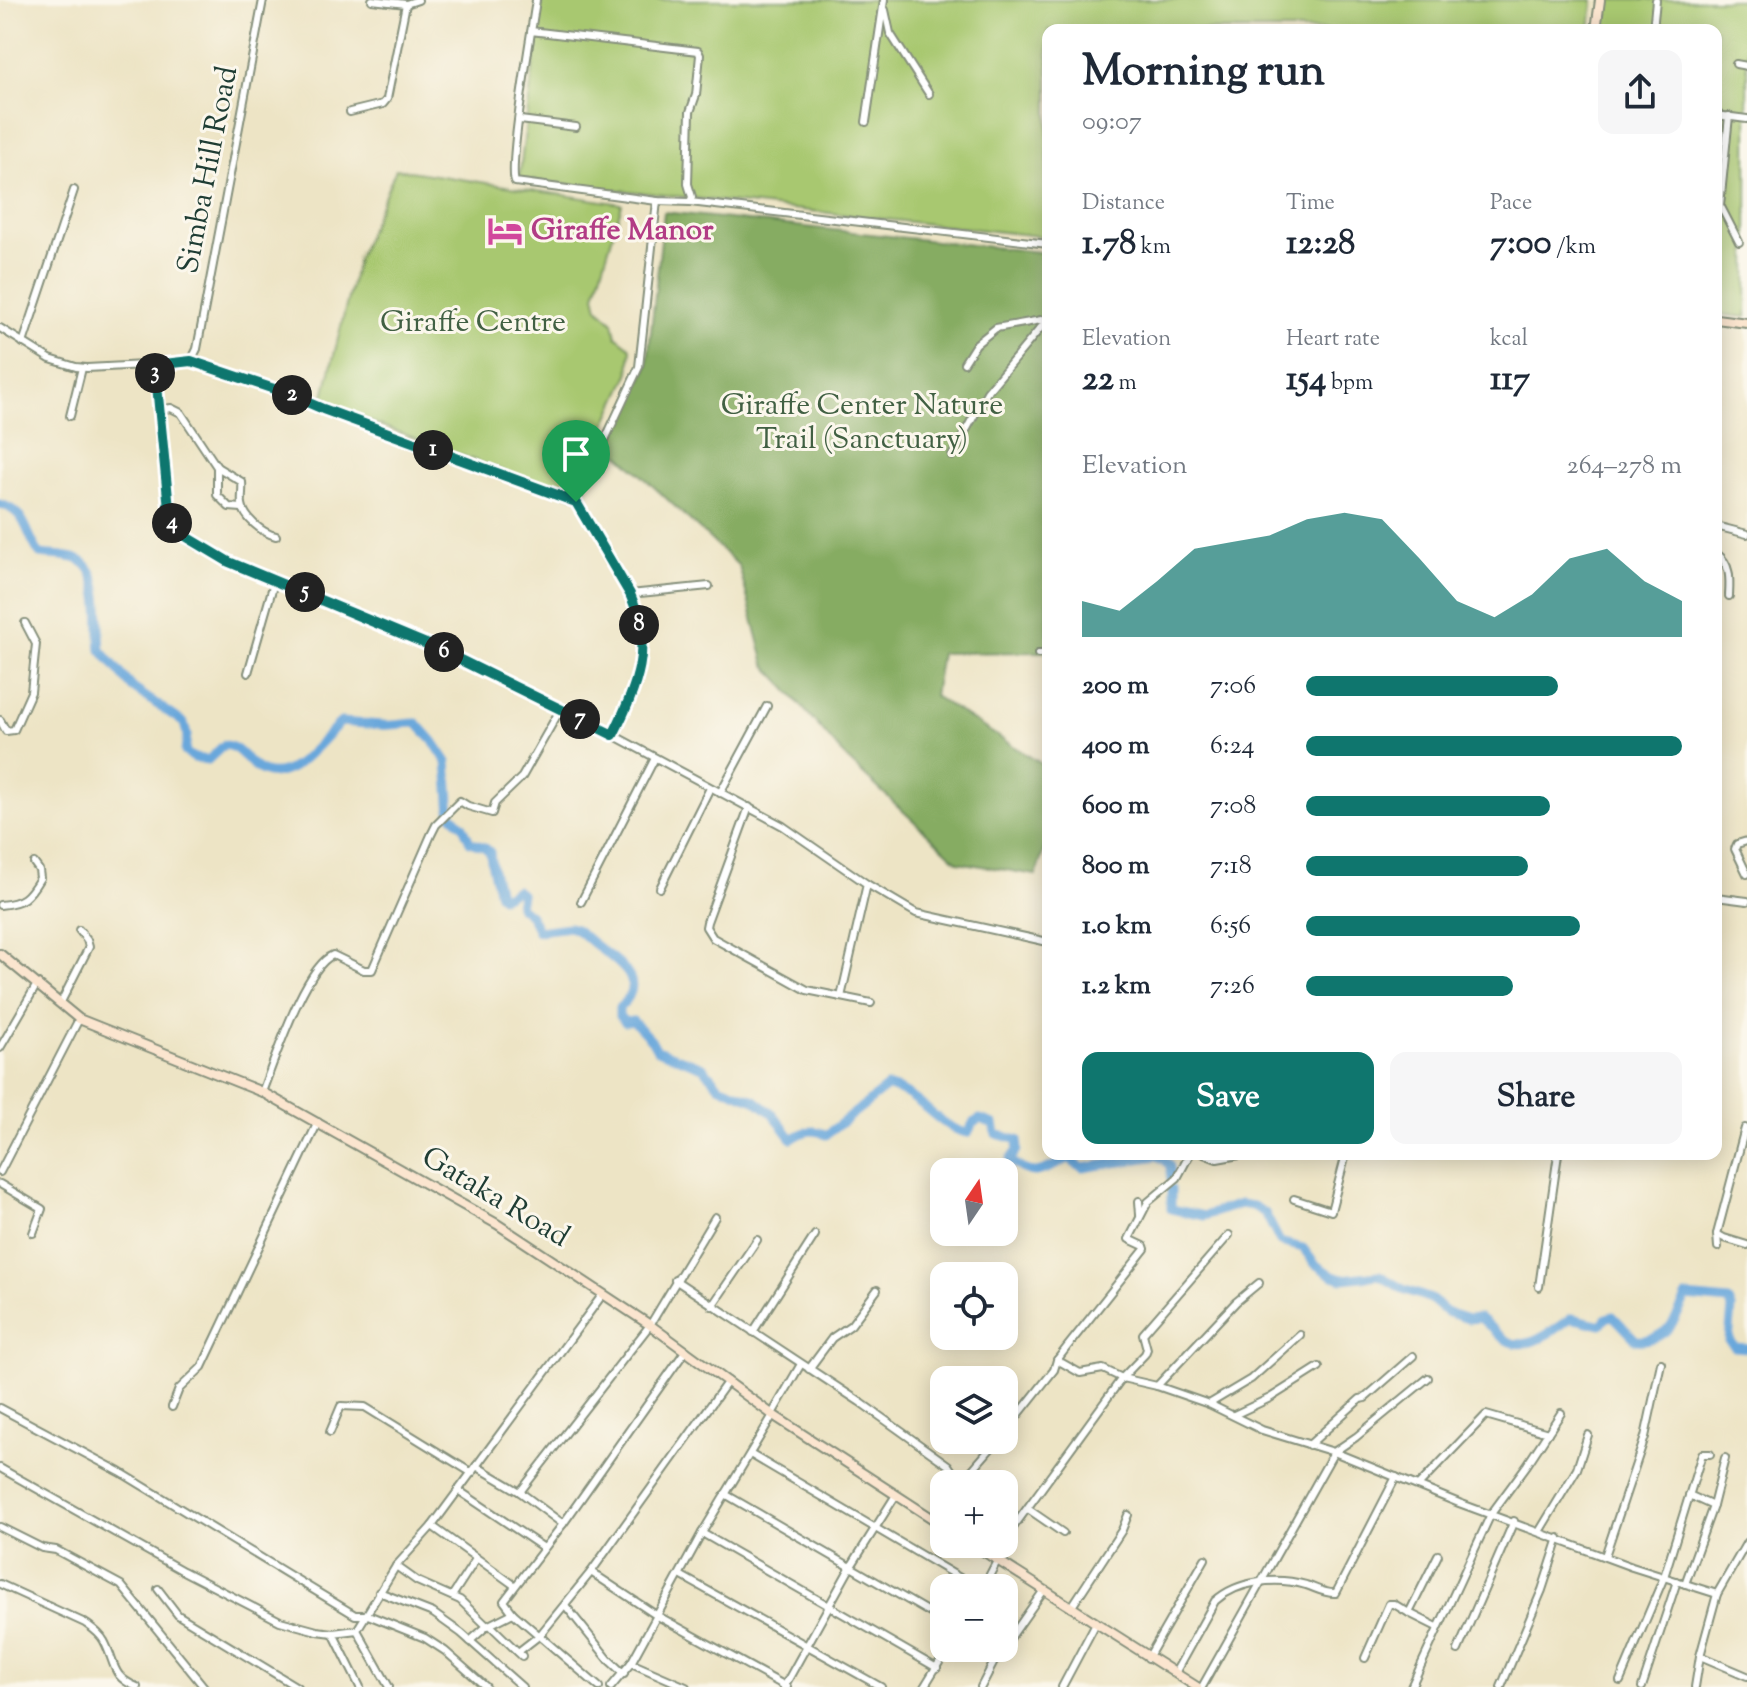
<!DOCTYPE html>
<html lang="en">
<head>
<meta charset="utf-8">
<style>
	:root { --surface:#fff; --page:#f6f6f7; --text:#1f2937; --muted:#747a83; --accent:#0f766e }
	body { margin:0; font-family:"Sorts Mill Goudy",serif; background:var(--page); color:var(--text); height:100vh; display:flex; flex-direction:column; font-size:30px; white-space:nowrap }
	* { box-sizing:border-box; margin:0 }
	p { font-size:26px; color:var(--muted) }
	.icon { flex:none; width:44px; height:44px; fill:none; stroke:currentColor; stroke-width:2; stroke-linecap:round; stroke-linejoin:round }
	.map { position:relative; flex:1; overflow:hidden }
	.details { position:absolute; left:1042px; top:24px; width:680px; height:1136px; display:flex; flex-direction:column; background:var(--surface); border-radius:16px; box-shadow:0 4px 20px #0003 }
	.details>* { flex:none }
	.needle { width:52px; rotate:13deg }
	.controls { position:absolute; left:930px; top:1158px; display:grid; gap:16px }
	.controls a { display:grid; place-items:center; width:88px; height:88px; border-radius:16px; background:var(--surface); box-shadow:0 4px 20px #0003; font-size:40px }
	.pin { position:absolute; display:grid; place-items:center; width:68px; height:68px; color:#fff; margin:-82px -34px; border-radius:50% 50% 50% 0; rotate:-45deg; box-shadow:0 0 8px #0007 }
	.pin .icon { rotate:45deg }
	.km { position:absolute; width:40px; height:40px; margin:-20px; border-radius:50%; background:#222; color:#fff; font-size:22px; line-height:40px; text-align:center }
	.round { display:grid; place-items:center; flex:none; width:84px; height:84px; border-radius:16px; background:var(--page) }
	.head { display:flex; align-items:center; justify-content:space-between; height:136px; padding:0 40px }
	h1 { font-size:44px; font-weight:800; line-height:60px }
	.stats { display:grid; grid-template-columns:repeat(3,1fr); gap:12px; height:136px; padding:8px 40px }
	.stats div { display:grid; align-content:center }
	.stats b { font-size:34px; font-weight:800 }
	.stats small { font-size:22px; font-weight:400 }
	.stats p { font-size:22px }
	.chart { height:224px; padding:16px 40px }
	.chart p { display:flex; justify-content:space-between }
	.chart svg { width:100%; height:144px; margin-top:8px; fill:var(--accent); opacity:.7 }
	.cta { display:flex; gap:16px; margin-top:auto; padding:16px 40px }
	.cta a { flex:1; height:92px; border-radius:16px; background:var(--accent); color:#fff; font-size:32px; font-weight:800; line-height:92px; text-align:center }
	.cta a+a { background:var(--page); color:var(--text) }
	ul { padding:0 40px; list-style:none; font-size:26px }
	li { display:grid; grid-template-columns:128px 96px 1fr; align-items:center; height:60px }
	li i { height:20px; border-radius:10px; background:var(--accent) }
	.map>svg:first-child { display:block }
	.green { fill:#a8c870; stroke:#648252; stroke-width:2 }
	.forest { fill:#86ac62; stroke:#52744b; stroke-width:2 }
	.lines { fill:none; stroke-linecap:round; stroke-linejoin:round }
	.river { stroke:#69a7db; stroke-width:9 }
	.street-casing { stroke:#86907c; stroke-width:10 }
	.secondary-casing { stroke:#86907c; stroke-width:12 }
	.street { stroke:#fff; stroke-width:6 }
	.secondary { stroke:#fbe5cf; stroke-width:8 }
	.route-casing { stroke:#fff; stroke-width:16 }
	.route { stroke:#0f766e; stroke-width:10 }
	.labels { text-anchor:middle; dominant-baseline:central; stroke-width:6; stroke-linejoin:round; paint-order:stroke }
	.street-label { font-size:30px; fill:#1f3d34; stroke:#fbf7ec }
	.hotel-label { font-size:30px; font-weight:bold; fill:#b23c85; stroke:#fbf7ec; text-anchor:start }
	.park-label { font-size:30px; fill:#416043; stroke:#fbf7ec }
</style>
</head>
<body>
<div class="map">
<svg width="1747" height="1687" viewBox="0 0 1747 1687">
	<rect width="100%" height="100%" fill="#fbf7ec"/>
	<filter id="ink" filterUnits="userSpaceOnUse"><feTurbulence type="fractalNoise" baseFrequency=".0125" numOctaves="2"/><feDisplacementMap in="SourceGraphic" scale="16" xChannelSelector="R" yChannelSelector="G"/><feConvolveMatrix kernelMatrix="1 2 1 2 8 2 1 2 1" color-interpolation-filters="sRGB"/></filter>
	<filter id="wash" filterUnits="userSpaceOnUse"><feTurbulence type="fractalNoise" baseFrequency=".006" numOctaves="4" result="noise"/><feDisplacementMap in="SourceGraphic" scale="32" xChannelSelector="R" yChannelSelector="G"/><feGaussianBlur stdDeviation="1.8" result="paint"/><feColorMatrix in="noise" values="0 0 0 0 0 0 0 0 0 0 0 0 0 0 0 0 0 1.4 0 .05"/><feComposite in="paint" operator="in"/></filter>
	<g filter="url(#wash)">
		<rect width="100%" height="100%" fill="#ede4c5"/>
		<!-- green -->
		<g class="green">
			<polygon points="542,0 1593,0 1590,30 1048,30 1048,237 519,179"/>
			<polygon points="1605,0 1747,0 1747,317 1716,314 1716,30 1602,30"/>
			<polygon points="396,169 622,204 595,295 598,308 613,322 616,336 631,348 629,374 572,496 322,404 358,257"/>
		</g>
		<!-- forest -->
		<polygon class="forest" points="664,212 1048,253 1048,652 941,653 934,696 1048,768 1048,836 1036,875 958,862 847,759 765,664 739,566 610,446 647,368"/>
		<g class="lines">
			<!-- river -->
			<g class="river">
				<path d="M0,504C28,512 25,534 40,554C52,556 68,555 79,560C105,571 98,628 101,650L133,688L184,723L187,735L185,752L194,758L208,760L224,745C238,746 243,757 254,766C288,793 320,739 341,722C355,723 367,724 382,725C393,726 405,723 417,723L433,741L447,762L451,814L463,826L470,842L484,847L490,852C491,868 496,880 499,894L502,897L516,890L521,894L519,906L530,915L538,931L569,927L575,929C583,934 588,940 595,945C616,962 651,980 619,1008V1016L625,1022L633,1021L652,1041L657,1050L703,1067L719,1086L755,1100L773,1114L792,1139C804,1131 813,1128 826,1135L887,1087C919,1091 936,1128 968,1133L973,1123L980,1119L994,1124L996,1134L1018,1140L1017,1150L1010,1160C1036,1184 1049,1166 1075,1156L1074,1163L1083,1168L1157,1156C1170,1162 1171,1165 1171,1179"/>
				<path d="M1171,1189V1209L1204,1216L1240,1204L1253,1206L1265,1213L1280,1242L1303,1248L1315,1264L1333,1276L1342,1279L1379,1275L1403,1289L1431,1299L1446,1312L1468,1319L1480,1318C1489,1325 1496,1334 1506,1340C1528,1353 1553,1330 1571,1318L1601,1325L1606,1318L1613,1316L1636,1340C1666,1342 1675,1322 1686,1297L1729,1301L1732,1308L1729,1341L1735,1347L1747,1348"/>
			</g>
		</g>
	</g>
	<g filter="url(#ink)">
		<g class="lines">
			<!-- street casing -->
			<g class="street-casing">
				<g id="street">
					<polyline points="372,0 406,4 418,0"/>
					<polyline points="885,10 890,33 929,94"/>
					<polyline points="1653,30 1656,0"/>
					<path d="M531,31L698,51L700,55L696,95L690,112L688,184L692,197L690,202L657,201L515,182C508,164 532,29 536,0"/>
					<polyline points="1736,64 1747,66"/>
					<polyline points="350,112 383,104 387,99 406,4"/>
					<polyline points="1716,115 1747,119"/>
					<polyline points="1729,116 1720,205 1739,242"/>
					<polyline points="520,120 576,127"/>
					<polyline points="866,122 884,0"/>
					<polyline points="690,202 1048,244"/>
					<polyline points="0,328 50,359 76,367 87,368 183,363 191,361 197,349 263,0"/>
					<polyline points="23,343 74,190"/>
					<polyline points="191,361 286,393 323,409 576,502"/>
					<polyline points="964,363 976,344 996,328 1047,319"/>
					<polyline points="155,365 172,524 177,531 190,541 229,562 436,648 613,735 783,826 867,884 916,913 1048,942"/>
					<path d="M159,410L171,408L181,413L217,467L242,482C243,490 241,497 242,504C244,518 262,533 276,536"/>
					<polyline points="70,416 82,368"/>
					<polyline points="952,456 987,392 1048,319"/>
					<polyline points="217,467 217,495 229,507 242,508"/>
					<polyline points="576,502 639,367 657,201"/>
					<path d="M576,502L630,594C654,647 637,687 613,735"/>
					<polyline points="1716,526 1747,534"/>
					<path d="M1716,553C1731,564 1730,579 1729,596"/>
					<polyline points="630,594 709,586"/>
					<polyline points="1038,654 1048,654"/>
					<polyline points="248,673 275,579"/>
					<polyline points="0,720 6,731 14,730 31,692 36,644 25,623"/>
					<polyline points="720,793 767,706"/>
					<polyline points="749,807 707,922 706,927 713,938 807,990 871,1003"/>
					<polyline points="1747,841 1737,844 1735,849 1747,874"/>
					<polyline points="660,888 710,788"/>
					<polyline points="1716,897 1747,901"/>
					<polyline points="581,902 655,758"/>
					<path d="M0,905C23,903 28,898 40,878L39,870L34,863"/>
					<polyline points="841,997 867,884"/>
					<polyline points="60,1004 89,947 87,940 79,930"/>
					<polyline points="0,1048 36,986"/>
					<path d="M262,1092C274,1062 305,966 333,955L364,970H372L431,835L436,825L460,801L468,806L492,813L495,803L522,777L560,710"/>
					<polyline points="1204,1154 1217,1159 1245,1154"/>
					<polyline points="0,1172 79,1019"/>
					<polyline points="0,1184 42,1209 33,1233"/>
					<polyline points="1294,1199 1331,1211 1346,1154"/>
					<polyline points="1139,1201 1140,1215"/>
					<polyline points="1717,1234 1724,1238 1747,1245"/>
					<polyline points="1718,1247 1717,1234 1745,1128"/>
					<polyline points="675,1280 860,1402 948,1465 960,1483"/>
					<polyline points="1539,1287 1558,1154"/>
					<polyline points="712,1306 757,1240"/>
					<polyline points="753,1332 815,1235"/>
					<polyline points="1057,1360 1080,1373 1103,1369 1122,1378 1157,1386 1209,1404 1262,1430 1334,1452 1459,1503 1632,1567 1717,1594"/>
					<polyline points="809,1369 832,1338 851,1325 877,1290"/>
					<polyline points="1157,1386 1236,1302 1259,1283"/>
					<polyline points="1209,1404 1251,1379 1300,1335"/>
					<polyline points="172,1407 179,1389 202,1367 318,1122"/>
					<polyline points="0,1408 120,1472 355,1615 368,1615 425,1638 445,1651 486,1687"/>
					<polyline points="772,1414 801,1364"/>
					<polyline points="1234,1415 1270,1398 1319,1367"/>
					<polyline points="330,1432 341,1406 365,1407 472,1473"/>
					<polyline points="1004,1433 1054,1370 1057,1360 1067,1347 1145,1249 1144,1246 1129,1239 1148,1202 1177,1178 1190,1154"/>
					<polyline points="1309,1445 1360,1399 1365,1398 1413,1356"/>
					<polyline points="750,1454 977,1588"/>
					<polyline points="476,1466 520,1492 563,1524"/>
					<polyline points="0,1468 183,1571 280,1621 317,1631 333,1633 357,1630 396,1566 432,1526 603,1294"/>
					<polyline points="960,1484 998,1440"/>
					<polyline points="1418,1486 1486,1415 1548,1433"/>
					<polyline points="458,1490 544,1548"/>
					<polyline points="520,1492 650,1325 715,1217"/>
					<polyline points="725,1494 944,1621"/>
					<polyline points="1689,1495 1713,1506"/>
					<polyline points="1028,1509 1063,1533"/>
					<polyline points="934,1519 944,1505"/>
					<polyline points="432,1526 514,1585"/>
					<polyline points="0,1527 42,1548 56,1550 121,1585 204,1687"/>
					<polyline points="1539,1532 1577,1469 1588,1435"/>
					<polyline points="702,1533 937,1668"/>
					<polyline points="1004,1540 1122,1378 1145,1354 1147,1349 1143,1334 1229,1235"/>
					<polyline points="1605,1556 1645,1437 1661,1363"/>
					<polyline points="991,1557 1001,1544"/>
					<polyline points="396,1566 417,1581 460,1600 487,1626"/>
					<polyline points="591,1572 656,1615 787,1687"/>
					<polyline points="680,1575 881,1687"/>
					<path d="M0,1584L85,1623C92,1628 100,1633 104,1641C116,1663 110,1676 137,1687"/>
					<polyline points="1685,1584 1713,1506 1725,1458"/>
					<polyline points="983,1588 997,1561"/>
					<polyline points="158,1589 178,1615 297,1687"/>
					<polyline points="379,1592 433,1613 461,1633 522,1687"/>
					<polyline points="452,1596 476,1559"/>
					<polyline points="565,1605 609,1660 624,1674"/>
					<polyline points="1071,1608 1122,1530 1128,1515"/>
					<polyline points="490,1625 522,1656"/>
					<polyline points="1437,1627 1409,1613 1438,1555"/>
					<polyline points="357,1630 389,1687"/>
					<polyline points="333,1633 360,1687"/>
					<polyline points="470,1641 487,1626 513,1613"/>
					<polyline points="1458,1650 1514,1521"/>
					<polyline points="518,1652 540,1635 591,1572 728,1381"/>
					<polyline points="1700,1656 1747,1676"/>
					<polyline points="1148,1658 1205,1559"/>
					<polyline points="1365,1658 1389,1604 1394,1604 1409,1613"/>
					<polyline points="631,1663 686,1687"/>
					<path d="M1175,1673L1215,1601C1238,1580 1277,1577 1306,1585C1316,1588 1325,1594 1336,1593L1396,1477"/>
					<polyline points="1620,1681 1664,1577 1702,1454 1710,1454"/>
					<polyline points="599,1687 513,1613 504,1601 563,1524 686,1350"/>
					<polyline points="611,1687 631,1663 702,1533 773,1415"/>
					<polyline points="784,1687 850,1568 896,1495"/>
					<polyline points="924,1687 948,1648"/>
					<polyline points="981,1687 995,1660 1044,1590"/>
					<polyline points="1062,1687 1096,1623"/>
					<polyline points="1202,1687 1334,1452 1356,1437 1428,1378"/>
					<polyline points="1411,1687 1491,1514 1527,1465 1561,1413"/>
					<polyline points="1501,1687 1542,1590 1559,1538"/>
					<polyline points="1642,1687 1677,1581"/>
					<polyline points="1695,1687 1700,1656 1717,1594 1747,1542"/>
				</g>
			</g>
			<!-- secondary casing -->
			<g class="secondary-casing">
				<g id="secondary">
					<polyline points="1596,30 1600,0"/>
					<polyline points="1716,319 1747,323"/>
					<polyline points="0,954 79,1019 262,1092 497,1224 650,1325 773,1415 944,1526"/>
					<polyline points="972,1544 1197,1687"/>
				</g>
			</g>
			<!-- street -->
			<use href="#street" class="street"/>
			<!-- secondary -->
			<use href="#secondary" class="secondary"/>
		</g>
	</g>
	<g class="lines" filter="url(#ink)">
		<!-- route casing -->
		<g class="route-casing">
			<path id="route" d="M191,361L286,393L323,409L576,502L630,594C654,646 637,687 613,735L436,648L229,562L177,531L169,508L155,365Z"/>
		</g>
		<!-- route -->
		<use href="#route" class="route"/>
	</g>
	<!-- icons -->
	<defs>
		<g id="hotel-bare" transform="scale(2.76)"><path d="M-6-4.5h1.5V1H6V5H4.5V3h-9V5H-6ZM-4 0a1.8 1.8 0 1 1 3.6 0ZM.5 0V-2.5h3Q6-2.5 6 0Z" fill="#d1479c" stroke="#fbf7ec" stroke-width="2.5" paint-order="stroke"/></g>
	</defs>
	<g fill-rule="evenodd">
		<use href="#hotel-bare" x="505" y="231"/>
	</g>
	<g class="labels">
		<!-- street labels -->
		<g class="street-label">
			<text transform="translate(209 170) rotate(-79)">Simba Hill Road</text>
			<text transform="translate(495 1198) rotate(31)">Gataka Road</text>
		</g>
		<!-- hotel labels -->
		<g class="hotel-label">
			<text x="531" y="231">Giraffe Manor</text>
		</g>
		<!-- park labels -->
		<g class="park-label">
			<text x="473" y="323">Giraffe Centre</text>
			<text x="862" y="406">Giraffe Center Nature<tspan x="862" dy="34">Trail (Sanctuary)</tspan></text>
		</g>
	</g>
</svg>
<div class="controls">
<a><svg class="needle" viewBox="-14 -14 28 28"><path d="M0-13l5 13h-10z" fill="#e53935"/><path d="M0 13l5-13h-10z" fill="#747a83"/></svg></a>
<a><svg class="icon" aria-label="locate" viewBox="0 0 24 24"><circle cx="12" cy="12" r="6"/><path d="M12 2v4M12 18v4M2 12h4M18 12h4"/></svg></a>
<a><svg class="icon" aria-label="layers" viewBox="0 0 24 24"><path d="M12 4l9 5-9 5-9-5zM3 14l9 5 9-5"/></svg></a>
<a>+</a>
<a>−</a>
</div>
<div class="pin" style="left:576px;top:502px;background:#1e9e55"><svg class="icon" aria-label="arrive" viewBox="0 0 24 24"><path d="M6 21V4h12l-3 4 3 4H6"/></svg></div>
<b class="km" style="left:433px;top:450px">1</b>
<b class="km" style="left:292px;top:395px">2</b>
<b class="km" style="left:155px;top:373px">3</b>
<b class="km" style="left:172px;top:523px">4</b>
<b class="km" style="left:305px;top:592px">5</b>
<b class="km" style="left:444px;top:652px">6</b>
<b class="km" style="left:580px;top:719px">7</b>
<b class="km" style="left:639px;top:625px">8</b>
<section class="details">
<div class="head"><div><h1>Morning run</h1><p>09:07</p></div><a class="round"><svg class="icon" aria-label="share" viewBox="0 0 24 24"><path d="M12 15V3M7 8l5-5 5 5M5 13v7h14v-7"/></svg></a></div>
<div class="stats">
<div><p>Distance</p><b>1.78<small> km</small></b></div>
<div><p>Time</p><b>12:28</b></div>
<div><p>Pace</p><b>7:00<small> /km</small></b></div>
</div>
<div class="stats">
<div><p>Elevation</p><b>22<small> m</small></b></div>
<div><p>Heart rate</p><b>154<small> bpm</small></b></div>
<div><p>kcal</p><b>117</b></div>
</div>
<div class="chart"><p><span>Elevation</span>264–278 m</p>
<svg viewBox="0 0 160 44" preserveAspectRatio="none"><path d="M0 44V33L10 36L20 27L30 17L40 15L50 13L60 8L70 6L80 8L90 20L100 33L110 38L120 31L130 20L140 17L150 27L160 33V44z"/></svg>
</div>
<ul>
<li><b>200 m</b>7:06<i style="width:67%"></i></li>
<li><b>400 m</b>6:24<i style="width:100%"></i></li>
<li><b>600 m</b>7:08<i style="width:65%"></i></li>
<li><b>800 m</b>7:18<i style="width:59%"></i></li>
<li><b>1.0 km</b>6:56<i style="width:73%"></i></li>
<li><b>1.2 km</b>7:26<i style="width:55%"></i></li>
</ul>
<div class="cta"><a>Save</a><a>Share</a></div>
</section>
</div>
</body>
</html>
